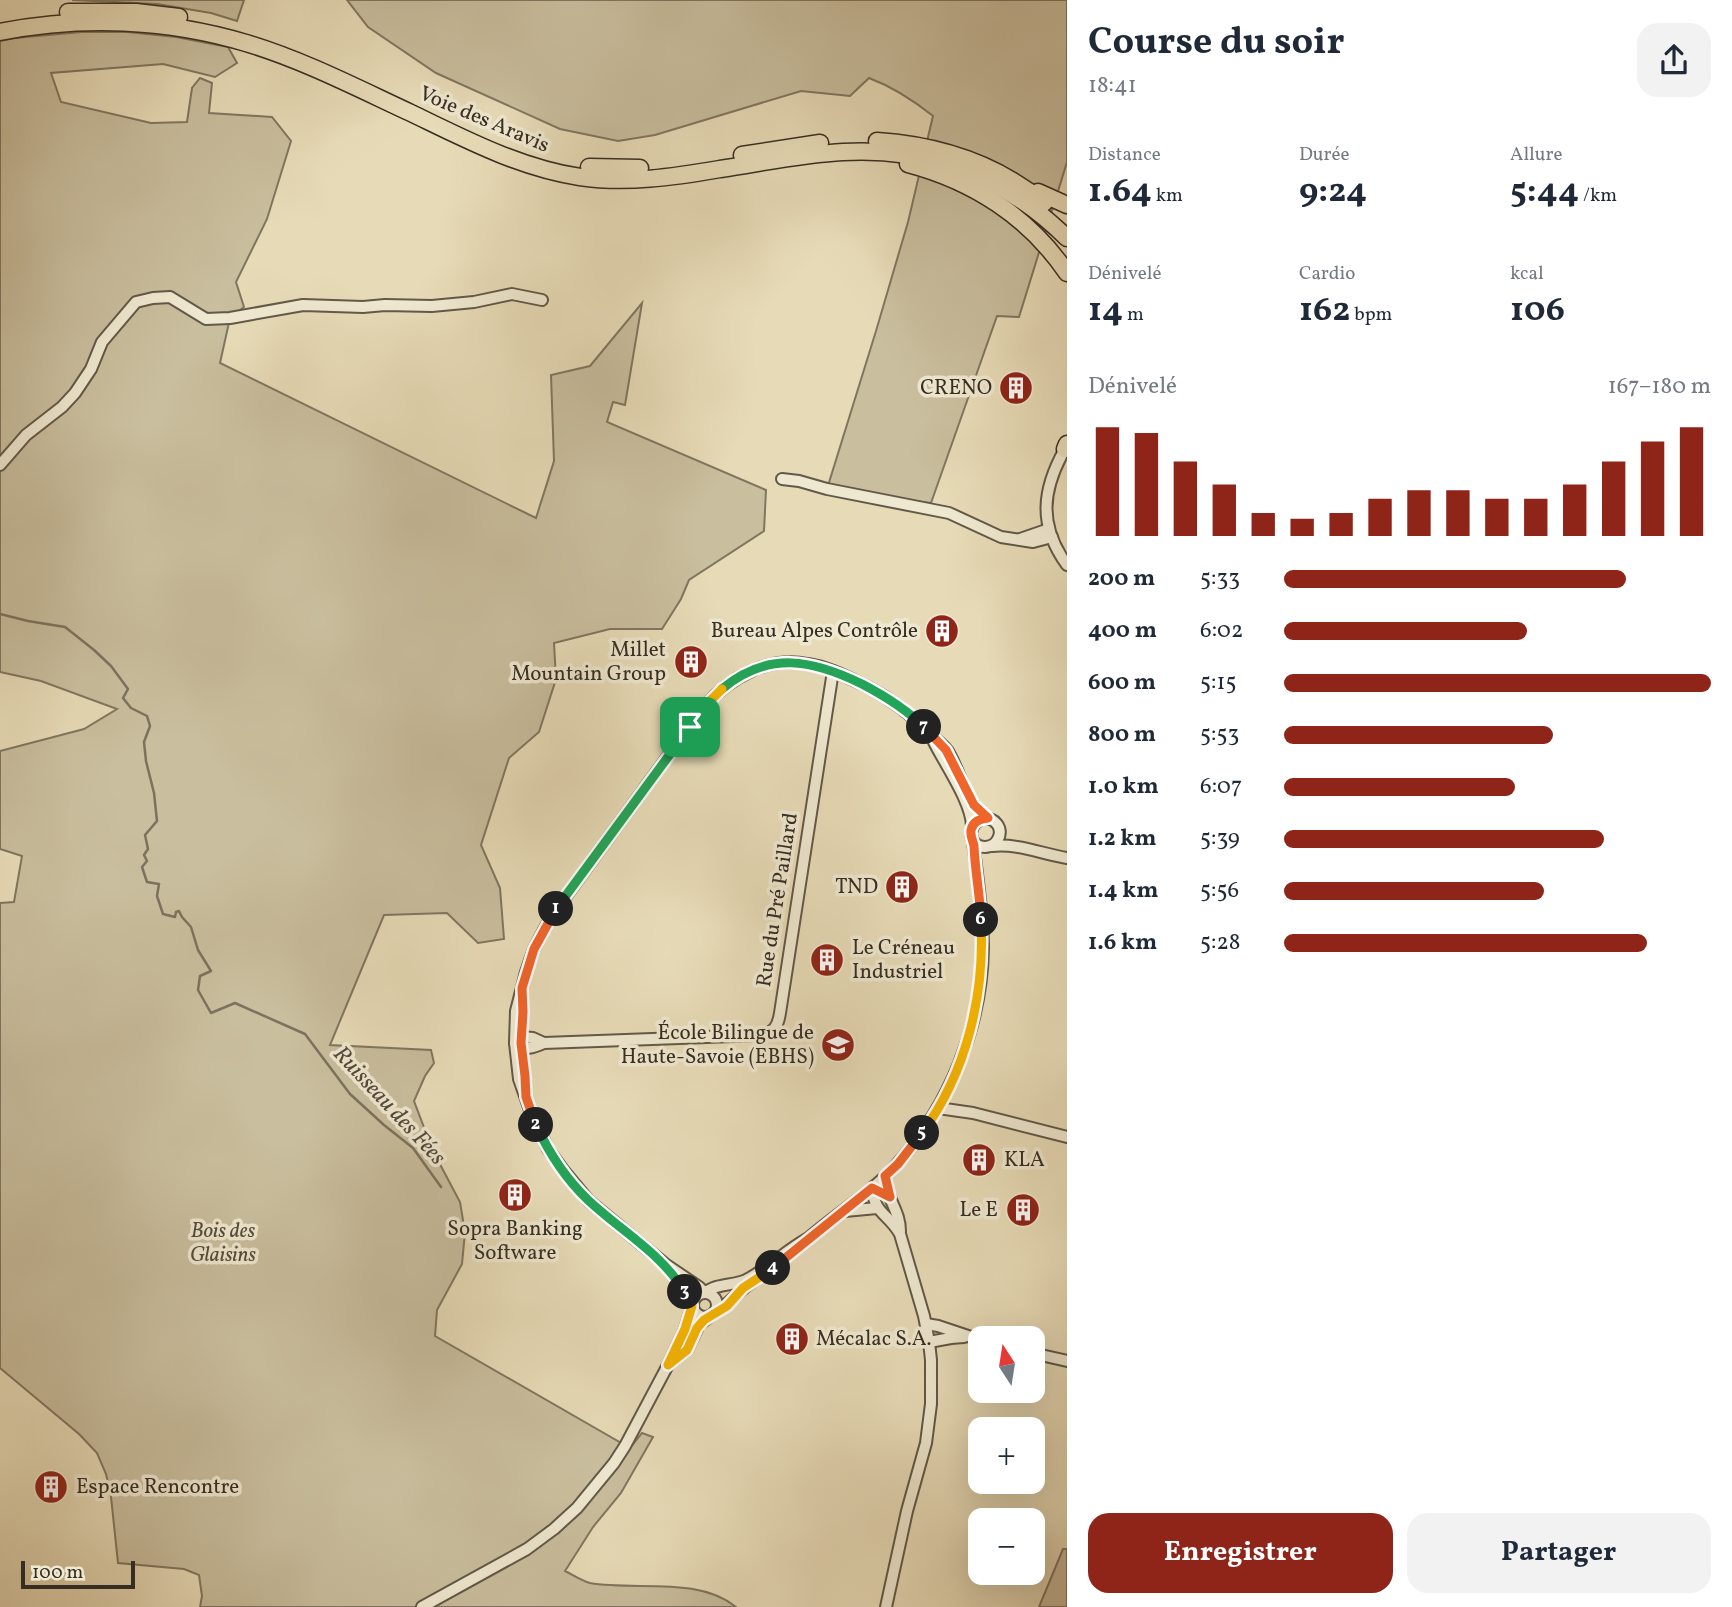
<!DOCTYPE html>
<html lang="fr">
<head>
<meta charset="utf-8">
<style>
	:root { --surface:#fff; --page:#f2f2f3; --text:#1f2937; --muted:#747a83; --accent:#8f2418 }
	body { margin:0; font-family:Vollkorn,serif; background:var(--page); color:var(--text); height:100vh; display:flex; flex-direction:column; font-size:26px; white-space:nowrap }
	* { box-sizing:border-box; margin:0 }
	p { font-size:23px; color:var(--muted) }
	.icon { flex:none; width:38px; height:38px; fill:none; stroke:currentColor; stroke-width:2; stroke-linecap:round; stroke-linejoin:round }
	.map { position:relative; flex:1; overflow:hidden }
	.drawer { display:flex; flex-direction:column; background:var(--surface); width:665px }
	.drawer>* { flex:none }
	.needle { width:46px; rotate:348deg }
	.buttons { position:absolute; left:968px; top:1326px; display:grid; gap:14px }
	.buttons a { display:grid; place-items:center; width:77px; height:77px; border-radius:14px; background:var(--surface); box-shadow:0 7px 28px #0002; font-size:35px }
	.scale { position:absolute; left:21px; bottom:18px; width:114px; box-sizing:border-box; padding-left:7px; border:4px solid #362e23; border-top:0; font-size:19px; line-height:24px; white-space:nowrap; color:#362e23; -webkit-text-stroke:5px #efe8d0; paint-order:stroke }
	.pin { position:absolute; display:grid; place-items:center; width:60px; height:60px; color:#fff; margin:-30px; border-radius:14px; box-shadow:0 4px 10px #0006 }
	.km { position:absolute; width:35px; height:35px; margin:-18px; border-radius:50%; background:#222; color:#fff; font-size:19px; line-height:35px; text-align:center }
	.round { display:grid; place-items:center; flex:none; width:74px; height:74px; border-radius:21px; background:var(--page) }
	.head { display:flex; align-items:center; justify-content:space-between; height:119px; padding:0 21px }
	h1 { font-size:38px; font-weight:700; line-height:52px }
	.figures { display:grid; grid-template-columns:repeat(3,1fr); gap:10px; height:119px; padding:7px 21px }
	.figures div { display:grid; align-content:center }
	.figures b { font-size:35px; font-weight:700 }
	.figures small { font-size:19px; font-weight:400 }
	.figures p { font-size:19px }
	.chart { height:196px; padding:14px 21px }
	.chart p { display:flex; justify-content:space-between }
	.chart svg { width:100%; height:126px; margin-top:7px; stroke:var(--accent); stroke-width:6 }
	.cta { display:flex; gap:14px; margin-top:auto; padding:14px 21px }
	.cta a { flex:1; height:80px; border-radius:21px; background:var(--accent); color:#fff; font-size:28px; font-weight:700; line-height:80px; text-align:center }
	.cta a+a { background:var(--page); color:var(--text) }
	ul { padding:0 21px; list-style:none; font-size:23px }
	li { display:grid; grid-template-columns:112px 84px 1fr; align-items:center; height:52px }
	li i { height:18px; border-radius:9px; background:var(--accent) }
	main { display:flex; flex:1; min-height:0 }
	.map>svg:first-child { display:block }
	.green { fill:#c9be9e; stroke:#807660; stroke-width:2 }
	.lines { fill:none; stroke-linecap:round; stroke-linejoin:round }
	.stream { stroke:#7c725e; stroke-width:2.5 }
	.minor-casing { stroke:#625948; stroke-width:14 }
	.highway-casing { stroke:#362e23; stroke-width:19 }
	.minor { stroke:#efe8d0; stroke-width:10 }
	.highway { stroke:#e7dbb7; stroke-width:16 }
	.split-1-casing { stroke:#fff; stroke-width:14 }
	.split-2-casing { stroke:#fff; stroke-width:14 }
	.split-3-casing { stroke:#fff; stroke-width:14 }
	.split-4-casing { stroke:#fff; stroke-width:14 }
	.split-5-casing { stroke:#fff; stroke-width:14 }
	.split-6-casing { stroke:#fff; stroke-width:14 }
	.split-7-casing { stroke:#fff; stroke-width:14 }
	.split-8-casing { stroke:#fff; stroke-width:14 }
	.split-9-casing { stroke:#fff; stroke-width:14 }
	.split-1 { stroke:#22a559; stroke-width:9 }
	.split-2 { stroke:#f0652b; stroke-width:9 }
	.split-3 { stroke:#22a559; stroke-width:9 }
	.split-4 { stroke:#f5b400; stroke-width:9 }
	.split-5 { stroke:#f0652b; stroke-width:9 }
	.split-6 { stroke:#f5b400; stroke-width:9 }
	.split-7 { stroke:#f0652b; stroke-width:9 }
	.split-8 { stroke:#22a559; stroke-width:9 }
	.split-9 { stroke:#f5b400; stroke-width:9 }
	.labels { text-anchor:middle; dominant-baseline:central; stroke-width:7; stroke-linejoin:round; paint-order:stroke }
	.street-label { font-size:21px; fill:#362e23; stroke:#efe8d0 }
	.poi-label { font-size:21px; fill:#362e23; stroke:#efe8d0; text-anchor:end }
	.park-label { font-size:21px; font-style:italic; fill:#534b3c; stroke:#efe8d0 }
	.water-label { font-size:23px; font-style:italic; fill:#534a3c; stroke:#efe8d0 }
</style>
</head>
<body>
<main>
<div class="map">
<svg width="1067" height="1607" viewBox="0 0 1067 1607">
	<rect width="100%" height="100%" fill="#e7dbb7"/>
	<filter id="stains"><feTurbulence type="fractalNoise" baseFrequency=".00286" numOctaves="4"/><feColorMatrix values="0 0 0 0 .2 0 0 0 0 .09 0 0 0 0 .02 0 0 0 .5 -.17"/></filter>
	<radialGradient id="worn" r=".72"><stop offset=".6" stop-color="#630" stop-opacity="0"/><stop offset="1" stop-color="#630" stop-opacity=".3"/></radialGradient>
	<!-- green -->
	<g class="green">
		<polygon points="72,0 244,0 237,21 211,13 157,4"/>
		<path d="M347,0H1067V162L1019,317L997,316L931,503L827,489L876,331L908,222L933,116C913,100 893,87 869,78L850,96L801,91L655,135L618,141L560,129L436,73L368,27Z"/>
		<path d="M82,32H128L176,37L228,47L237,63L215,77L163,64L51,73L61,102L151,123L187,122L192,88L200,78L212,83L209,113L272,117L291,141L267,219L236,282L244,307L230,318L220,363L536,518L554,461L551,375L590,366L642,303L625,405L613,402L607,422L766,490L764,531L689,580L681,599L662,629H610L554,643L556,679L539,732L509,758L481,845L500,888L504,939L478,943L447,913L384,915L330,1045L431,1050L434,1063L425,1076L414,1101L433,1151L460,1202L465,1232L462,1264L437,1310L435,1336L630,1448L642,1433L653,1437L621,1493L593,1527L565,1571C573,1575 582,1581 590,1583C636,1591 698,1576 736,1607H200L202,1596L199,1575L184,1569L118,1563L111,1497L106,1474L97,1453L79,1434L0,1368V903L14,902L22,856L0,849V751L84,729L117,709L41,681L0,672V41L14,38Z"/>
		<polygon points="1063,1549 1067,1549 1067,1607 1039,1607"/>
	</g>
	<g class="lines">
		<!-- stream -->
		<polyline class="stream" points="0,614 28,621 65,627 94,650 111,666 128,689 123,698 131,708 147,716 150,726 144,742 146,761 154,793 157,821 145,835 148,849 144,855 147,861 142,867 147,882 159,884 157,896 163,914 175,917 176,912 179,911 182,917 191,927 198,950 211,971 200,976 198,990 211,1013 235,1003 305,1034 350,1094 384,1125 413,1148 441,1187"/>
		<!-- minor casing -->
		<g class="minor-casing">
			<g id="minor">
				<path d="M1065,449C1042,490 1038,525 1067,565"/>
				<polyline points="0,465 26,435 62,407 75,393 91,369 102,342 136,302 153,298 170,297 206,319 230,318 303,305 363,307 385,305 432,306 474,302 512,294 542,300"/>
				<polyline points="782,479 799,481 827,489 949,513 1001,537 1033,542 1052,537"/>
				<polyline points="1020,539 1049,529"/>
				<path d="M934,742C945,764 973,804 972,828"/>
				<path d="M992,846C1017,843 1042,854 1067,858"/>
				<path d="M544,1043L533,1038L521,1037L515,1043C525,1051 533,1048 544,1043L761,1035C774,1033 778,1026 780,1013L833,671"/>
				<polyline points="938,1108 973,1113 1067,1137"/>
				<path d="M885,1176C886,1182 887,1189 889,1195C894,1208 900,1217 900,1231"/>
				<path d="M872,1188C875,1215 888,1213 900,1234L924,1316L929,1342L931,1360V1404L926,1443L907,1511L886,1607"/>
				<polyline points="845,1211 877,1208"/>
				<path d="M807,1239C785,1251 768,1269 746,1280C733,1286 716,1283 705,1293L699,1287L665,1264L589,1201L564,1171L548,1149L531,1113L519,1079L515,1043L516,1011L526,972L534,949L544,930L555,911L704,707C730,677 768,656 808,664C829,667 849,678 868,687C893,700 912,715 932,735C936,740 943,745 947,750C961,771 965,805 988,818C993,821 993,819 997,824C1004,833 997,847 985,847C966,847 966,819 988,818"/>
				<path d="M804,1242C834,1215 871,1194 898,1163C949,1105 982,1026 983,948C983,912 977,876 973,841"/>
				<polyline points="671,1272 680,1284 692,1304"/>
				<circle cx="705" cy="1305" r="12"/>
				<path d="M714,1313C729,1305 738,1291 752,1282"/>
				<polyline points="926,1324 938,1326 980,1340"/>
				<polyline points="929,1342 951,1338 964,1337"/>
				<polyline points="1032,1353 1067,1361"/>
				<polyline points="670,1363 687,1350 699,1325 709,1317"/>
				<polyline points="422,1607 527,1549 554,1529 577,1508 614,1463 625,1446 668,1365 685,1329 692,1306"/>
			</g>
		</g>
		<!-- highway casing -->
		<g class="highway-casing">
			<g id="highway">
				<polyline points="68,12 136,12 179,17"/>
				<path d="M0,32C81,16 166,19 246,43C303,60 357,88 411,113C465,139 520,168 580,177C626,184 674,177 720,169C761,163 802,154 843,152C931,147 1005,177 1067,238"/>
				<path d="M877,141C938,145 997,164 1044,203"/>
				<polyline points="742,155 820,143"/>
				<path d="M908,164C973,181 1029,217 1067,273"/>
				<polyline points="589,167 640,168"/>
				<polyline points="1038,192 1067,205"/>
				<polyline points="1065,449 1067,444"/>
			</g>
		</g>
		<!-- minor -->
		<use href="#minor" class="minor"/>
		<!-- highway -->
		<use href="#highway" class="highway"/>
	</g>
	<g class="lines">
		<!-- split-1 casing -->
		<g class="split-1-casing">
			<polyline id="split-1" points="556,909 690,727"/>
		</g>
		<!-- split-2 casing -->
		<g class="split-2-casing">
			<polyline id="split-2" points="536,1125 526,1097 525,1076 521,1043 523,1012 522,988 534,949 556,909"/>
		</g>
		<!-- split-3 casing -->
		<g class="split-3-casing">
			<path id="split-3" d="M536,1125C549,1153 566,1179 588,1200C621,1231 661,1253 685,1292"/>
		</g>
		<!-- split-4 casing -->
		<g class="split-4-casing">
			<polyline id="split-4" points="685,1292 692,1306 685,1329 668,1365 687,1350 697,1328 704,1320 727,1306 743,1288 773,1268"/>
		</g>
		<!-- split-5 casing -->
		<g class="split-5-casing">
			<polyline id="split-5" points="773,1268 872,1188 890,1197 885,1176 898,1164 922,1133"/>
		</g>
		<!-- split-6 casing -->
		<g class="split-6-casing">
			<path id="split-6" d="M922,1133C967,1072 985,994 981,920"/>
		</g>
		<!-- split-7 casing -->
		<g class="split-7-casing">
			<path id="split-7" d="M924,727L946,750L974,805L988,818C980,819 973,821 971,830C970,836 973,841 974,846C975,871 980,895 981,920"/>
		</g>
		<!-- split-8 casing -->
		<g class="split-8-casing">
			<path id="split-8" d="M722,689C769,650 813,660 862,684C885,696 906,709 924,727"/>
		</g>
		<!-- split-9 casing -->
		<g class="split-9-casing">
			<polyline id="split-9" points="690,727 704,707 722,689"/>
		</g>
		<!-- split-1 -->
		<use href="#split-1" class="split-1"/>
		<!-- split-2 -->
		<use href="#split-2" class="split-2"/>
		<!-- split-3 -->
		<use href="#split-3" class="split-3"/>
		<!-- split-4 -->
		<use href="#split-4" class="split-4"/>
		<!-- split-5 -->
		<use href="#split-5" class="split-5"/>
		<!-- split-6 -->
		<use href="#split-6" class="split-6"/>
		<!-- split-7 -->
		<use href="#split-7" class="split-7"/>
		<!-- split-8 -->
		<use href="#split-8" class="split-8"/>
		<!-- split-9 -->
		<use href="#split-9" class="split-9"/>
	</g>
	<!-- icons -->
	<defs>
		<g id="building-disc" transform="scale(1.75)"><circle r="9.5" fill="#8f2418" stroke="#efe8d0"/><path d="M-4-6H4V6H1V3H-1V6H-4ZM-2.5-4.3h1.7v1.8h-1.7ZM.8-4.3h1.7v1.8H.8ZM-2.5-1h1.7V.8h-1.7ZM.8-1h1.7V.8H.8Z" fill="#fff"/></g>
		<g id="school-disc" transform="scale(1.75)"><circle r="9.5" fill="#8f2418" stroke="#efe8d0"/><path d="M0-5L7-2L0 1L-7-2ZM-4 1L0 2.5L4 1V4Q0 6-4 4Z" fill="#fff"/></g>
	</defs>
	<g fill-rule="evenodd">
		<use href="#building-disc" x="1016" y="388"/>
		<use href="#building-disc" x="942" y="631"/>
		<use href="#building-disc" x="691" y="662"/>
		<use href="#building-disc" x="902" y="887"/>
		<use href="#building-disc" x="827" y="960"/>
		<use href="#school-disc" x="838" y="1045"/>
		<use href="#building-disc" x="979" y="1160"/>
		<use href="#building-disc" x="515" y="1195"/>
		<use href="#building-disc" x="1023" y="1210"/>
		<use href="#building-disc" x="792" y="1339"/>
		<use href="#building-disc" x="51" y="1487"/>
	</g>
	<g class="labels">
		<!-- street labels -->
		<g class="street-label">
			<text transform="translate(484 120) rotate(23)">Voie des Aravis</text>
			<text transform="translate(778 900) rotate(-81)">Rue du Pré Paillard</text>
		</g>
		<!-- poi labels -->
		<g class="poi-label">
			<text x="992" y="388">CRENO</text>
			<text x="918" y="631">Bureau Alpes Contrôle</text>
			<text x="666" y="650">Millet<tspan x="666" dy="24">Mountain Group</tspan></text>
			<text x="878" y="887">TND</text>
			<text x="852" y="948" text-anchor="start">Le Créneau<tspan x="852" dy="24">Industriel</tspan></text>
			<text x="814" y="1033">École Bilingue de<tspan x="814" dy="24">Haute-Savoie (EBHS)</tspan></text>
			<text x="1004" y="1160" text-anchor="start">KLA</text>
			<text x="998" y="1210">Le E</text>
			<text x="515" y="1229" text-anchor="middle">Sopra Banking<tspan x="515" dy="24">Software</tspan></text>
			<text x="816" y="1339" text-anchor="start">Mécalac S.A.</text>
			<text x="76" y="1487" text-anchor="start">Espace Rencontre</text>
		</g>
		<!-- park labels -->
		<g class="park-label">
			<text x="223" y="1231">Bois des<tspan x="223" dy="24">Glaisins</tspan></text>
		</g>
		<!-- water labels -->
		<g class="water-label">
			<text transform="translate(389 1106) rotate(47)">Ruisseau des Fées</text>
		</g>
	</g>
	<rect width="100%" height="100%" filter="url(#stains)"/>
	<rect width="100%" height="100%" fill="url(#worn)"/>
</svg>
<div class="buttons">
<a><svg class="needle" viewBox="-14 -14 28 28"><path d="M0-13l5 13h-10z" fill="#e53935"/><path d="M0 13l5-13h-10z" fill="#747a83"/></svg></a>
<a>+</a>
<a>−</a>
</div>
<div class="scale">100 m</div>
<div class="pin" style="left:690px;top:727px;background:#1e9e55"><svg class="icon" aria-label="arrive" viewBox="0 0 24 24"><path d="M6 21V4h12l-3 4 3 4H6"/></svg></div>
<b class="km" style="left:556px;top:909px">1</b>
<b class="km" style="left:536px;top:1125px">2</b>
<b class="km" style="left:685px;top:1292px">3</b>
<b class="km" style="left:773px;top:1268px">4</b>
<b class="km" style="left:922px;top:1133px">5</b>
<b class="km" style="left:981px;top:920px">6</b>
<b class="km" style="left:924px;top:727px">7</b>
</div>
<section class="drawer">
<div class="head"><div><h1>Course du soir</h1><p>18:41</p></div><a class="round"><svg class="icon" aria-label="share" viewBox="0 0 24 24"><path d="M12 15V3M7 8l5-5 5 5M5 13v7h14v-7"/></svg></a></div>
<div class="figures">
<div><p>Distance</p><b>1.64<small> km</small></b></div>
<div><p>Durée</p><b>9:24</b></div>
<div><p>Allure</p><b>5:44<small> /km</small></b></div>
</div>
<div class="figures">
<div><p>Dénivelé</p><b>14<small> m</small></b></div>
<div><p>Cardio</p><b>162<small> bpm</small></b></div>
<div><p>kcal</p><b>106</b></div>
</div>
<div class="chart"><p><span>Dénivelé</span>167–180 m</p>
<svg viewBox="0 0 160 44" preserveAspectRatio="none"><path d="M5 44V6M15 44V8M25 44V18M35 44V26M45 44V36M55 44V38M65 44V36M75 44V31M85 44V28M95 44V28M105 44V31M115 44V31M125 44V26M135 44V18M145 44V11M155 44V6"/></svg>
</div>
<ul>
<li><b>200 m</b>5:33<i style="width:80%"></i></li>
<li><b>400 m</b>6:02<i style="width:57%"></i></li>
<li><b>600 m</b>5:15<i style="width:100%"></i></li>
<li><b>800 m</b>5:53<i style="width:63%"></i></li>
<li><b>1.0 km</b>6:07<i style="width:54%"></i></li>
<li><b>1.2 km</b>5:39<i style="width:75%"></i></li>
<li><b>1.4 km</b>5:56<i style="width:61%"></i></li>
<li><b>1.6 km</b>5:28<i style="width:85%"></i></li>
</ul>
<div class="cta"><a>Enregistrer</a><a>Partager</a></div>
</section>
</main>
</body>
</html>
